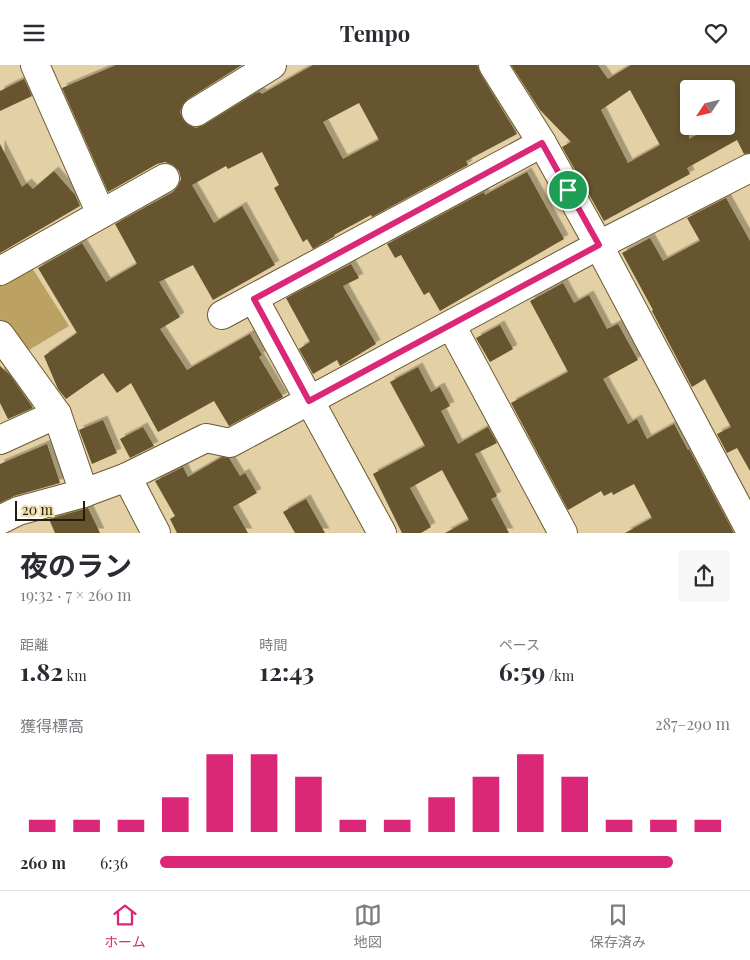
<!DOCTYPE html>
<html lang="ja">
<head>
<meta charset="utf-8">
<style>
	:root { --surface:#fff; --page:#f7f7f7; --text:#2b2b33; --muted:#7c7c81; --line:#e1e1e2; --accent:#db2777 }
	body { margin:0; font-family:"Playfair Display","Noto Sans JP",serif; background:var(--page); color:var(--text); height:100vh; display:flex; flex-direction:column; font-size:19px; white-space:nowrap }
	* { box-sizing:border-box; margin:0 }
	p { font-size:16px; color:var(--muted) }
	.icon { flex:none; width:28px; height:28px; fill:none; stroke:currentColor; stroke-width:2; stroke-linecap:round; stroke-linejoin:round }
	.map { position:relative; height:468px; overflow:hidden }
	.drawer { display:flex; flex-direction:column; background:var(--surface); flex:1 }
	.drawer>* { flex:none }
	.needle { width:32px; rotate:235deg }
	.controls { position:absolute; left:680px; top:15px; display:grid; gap:10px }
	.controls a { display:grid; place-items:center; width:55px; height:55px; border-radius:5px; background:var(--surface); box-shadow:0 2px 8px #0003; font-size:25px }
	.scale { position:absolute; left:15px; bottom:12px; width:70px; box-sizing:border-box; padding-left:5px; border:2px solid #241d0c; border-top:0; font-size:14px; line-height:18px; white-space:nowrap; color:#241d0c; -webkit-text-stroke:4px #f0deb1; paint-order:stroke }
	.pin { position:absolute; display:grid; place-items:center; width:42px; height:42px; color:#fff; margin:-21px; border:2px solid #fff; border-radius:50%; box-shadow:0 1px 5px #0007 }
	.round { display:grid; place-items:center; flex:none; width:52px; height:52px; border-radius:5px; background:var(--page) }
	.summary { display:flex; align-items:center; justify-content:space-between; height:85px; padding:0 20px }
	h1 { font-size:28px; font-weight:700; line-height:38px }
	.metrics { display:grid; grid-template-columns:repeat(3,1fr); gap:8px; height:85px; padding:5px 20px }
	.metrics div { display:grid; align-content:center }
	.metrics b { font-size:25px; font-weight:700 }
	.metrics small { font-size:14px; font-weight:400 }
	.metrics p { font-size:14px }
	.chart { height:140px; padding:10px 20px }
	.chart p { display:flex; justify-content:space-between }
	.chart svg { width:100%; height:90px; margin-top:5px; stroke:var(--accent); stroke-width:6 }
	ul { padding:0 20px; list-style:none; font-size:16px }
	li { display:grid; grid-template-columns:80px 60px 1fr; align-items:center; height:38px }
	li i { height:12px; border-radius:6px; background:var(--accent) }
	header { display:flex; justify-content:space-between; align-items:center; height:65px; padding:0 20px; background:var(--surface); font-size:22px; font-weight:700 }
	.tab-bar { display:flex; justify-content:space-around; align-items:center; height:70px; border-top:1px solid var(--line); background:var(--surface); font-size:14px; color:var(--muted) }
	.tab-bar a { display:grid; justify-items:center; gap:2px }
	.tab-bar .on { color:var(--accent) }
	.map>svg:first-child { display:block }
	.green { fill:#bba263 }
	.building { fill:#66552d; fill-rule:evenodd; filter:url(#shadow) }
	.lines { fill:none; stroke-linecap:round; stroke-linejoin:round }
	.minor-casing { stroke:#6a5a31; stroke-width:30 }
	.minor { stroke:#fff; stroke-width:28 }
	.route-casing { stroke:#fff; stroke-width:10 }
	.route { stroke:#db2777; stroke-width:6 }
</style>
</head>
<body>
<header><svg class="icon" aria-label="menu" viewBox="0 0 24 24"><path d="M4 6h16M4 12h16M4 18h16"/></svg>Tempo<svg class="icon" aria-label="heart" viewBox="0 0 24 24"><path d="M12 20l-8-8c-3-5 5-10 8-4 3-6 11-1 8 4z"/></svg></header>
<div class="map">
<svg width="750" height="468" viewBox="0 0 750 468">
	<defs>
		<filter id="shadow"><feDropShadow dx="4.5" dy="-4.5" stdDeviation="0" flood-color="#0004"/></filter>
	</defs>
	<rect width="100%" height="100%" fill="#e3d0a4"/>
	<!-- green -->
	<polygon class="green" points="29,198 69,261 24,288 0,254 0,215"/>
	<!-- building -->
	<g class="building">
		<path d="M116,0H242L188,34L183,39L180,47L183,55L188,60L196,63L204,60L256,28L260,27L262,29L313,0H477L480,8L517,69L466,96L468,100L372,152L371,150L334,170L335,171L313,184L307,174L303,177L274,123L279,120L262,87L228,104L226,101L192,120L214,158L242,141L275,200L213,235L193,200L159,217L180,252L160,264L187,305L250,269L262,290L259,292L283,332L229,361L214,336L158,367L131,318L117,328L103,308L66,334L58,324L44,291L77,268L38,203L82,178L106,217L137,199L115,159L173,127L178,121L181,114L179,106L173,100L165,97L157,99L108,127L62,23ZM359,38L379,75L343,94L323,57Z"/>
		<path d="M511,0H598L608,14L631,0H750V88L744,89L737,75L687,103L690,109L604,156L562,82L571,77L540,45ZM689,24H726V61H713L689,74ZM630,25L660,80L628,98L601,45Z"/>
		<polygon points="24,14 32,31 0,46 0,26"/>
		<polygon points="0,79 22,122 27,118 33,124 54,106 75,130 80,141 0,188"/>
		<polygon points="527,107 564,174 440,246 429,227 424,230 401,190 395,193 387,179 484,127 485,130"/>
		<polygon points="726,133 750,176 750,406 737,383 727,388 717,369 731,362 705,314 692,322 652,246 653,245 622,188 650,173 663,196 700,176 687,153"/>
		<polygon points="351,199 359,213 343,221 376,279 340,301 337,295 313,309 299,284 310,277 286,233"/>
		<polygon points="563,218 574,238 589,230 607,264 618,259 638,295 603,314 628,359 637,354 647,374 674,359 688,385 689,384 734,468 625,468 652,453 634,419 613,430 612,427 604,431 601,426 568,445 511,338 568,307 530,236"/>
		<polygon points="500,260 513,284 490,297 476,273"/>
		<polygon points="0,301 10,310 33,343 8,354 0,338"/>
		<polygon points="418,302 431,327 440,322 450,341 441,346 458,379 488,362 497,378 475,389 497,431 491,434 509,468 445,468 469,455 442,405 410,423 431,462 421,468 402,468 373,409 425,381 390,317"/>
		<polygon points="103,355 117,388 92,399 79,365"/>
		<polygon points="143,362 154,381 130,393 120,374"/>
		<polygon points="47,379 60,418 14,431 0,438 0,399"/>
		<polygon points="222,392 229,393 240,411 245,408 257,428 233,442 248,468 177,468 170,454 175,451 155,416 183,402 188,412"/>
		<polygon points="306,434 325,468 295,468 283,447"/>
		<polygon points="88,443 100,468 55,468 49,454"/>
	</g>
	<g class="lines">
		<!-- minor casing -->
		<g class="minor-casing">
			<g id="minor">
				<polyline points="35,0 101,149"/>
				<polyline points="493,0 542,78 591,166 750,465"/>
				<polyline points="196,47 272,0"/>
				<polyline points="0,206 165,113"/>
				<polyline points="254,234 382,468"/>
				<polyline points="222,250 542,78"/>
				<polyline points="451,260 563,468"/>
				<polyline points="0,270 57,349 84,428"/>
				<polyline points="0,375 57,349"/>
				<polyline points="127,412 156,468"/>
				<polyline points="0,455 18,446 84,428 127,412 206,373 230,378 599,180 750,103"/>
			</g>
		</g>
		<!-- minor -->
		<use href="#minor" class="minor"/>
	</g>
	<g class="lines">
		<!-- route casing -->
		<g class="route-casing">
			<polygon id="route" points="542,78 599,180 309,336 254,234"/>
		</g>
		<!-- route -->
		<use href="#route" class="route"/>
	</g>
</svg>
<div class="controls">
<a><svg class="needle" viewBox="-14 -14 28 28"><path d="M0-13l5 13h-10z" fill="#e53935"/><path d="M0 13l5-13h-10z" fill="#7c7c81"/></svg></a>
</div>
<div class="scale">20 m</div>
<div class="pin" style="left:568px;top:125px;background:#1e9e55"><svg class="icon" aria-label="arrive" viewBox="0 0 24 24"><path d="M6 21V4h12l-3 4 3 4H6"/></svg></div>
</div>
<section class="drawer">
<div class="summary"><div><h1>夜のラン</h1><p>19:32 · 7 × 260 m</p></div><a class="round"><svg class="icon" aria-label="share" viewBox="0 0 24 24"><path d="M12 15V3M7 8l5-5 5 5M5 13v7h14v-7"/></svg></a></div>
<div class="metrics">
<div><p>距離</p><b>1.82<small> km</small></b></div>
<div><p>時間</p><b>12:43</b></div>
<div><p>ペース</p><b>6:59<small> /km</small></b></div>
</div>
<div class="chart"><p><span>獲得標高</span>287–290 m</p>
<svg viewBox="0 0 160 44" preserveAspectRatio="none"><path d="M5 44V38M15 44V38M25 44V38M35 44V27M45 44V6M55 44V6M65 44V17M75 44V38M85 44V38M95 44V27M105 44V17M115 44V6M125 44V17M135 44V38M145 44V38M155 44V38"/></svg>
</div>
<ul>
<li><b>260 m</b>6:36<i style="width:90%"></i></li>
</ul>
</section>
<nav class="tab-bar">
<a class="on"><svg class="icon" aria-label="home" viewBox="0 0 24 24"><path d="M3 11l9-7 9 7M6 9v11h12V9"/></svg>ホーム</a>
<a><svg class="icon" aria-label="map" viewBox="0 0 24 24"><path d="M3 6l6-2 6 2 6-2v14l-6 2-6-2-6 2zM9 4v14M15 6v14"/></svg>地図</a>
<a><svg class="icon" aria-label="saved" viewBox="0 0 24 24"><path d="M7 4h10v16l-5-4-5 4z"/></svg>保存済み</a>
</nav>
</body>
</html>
